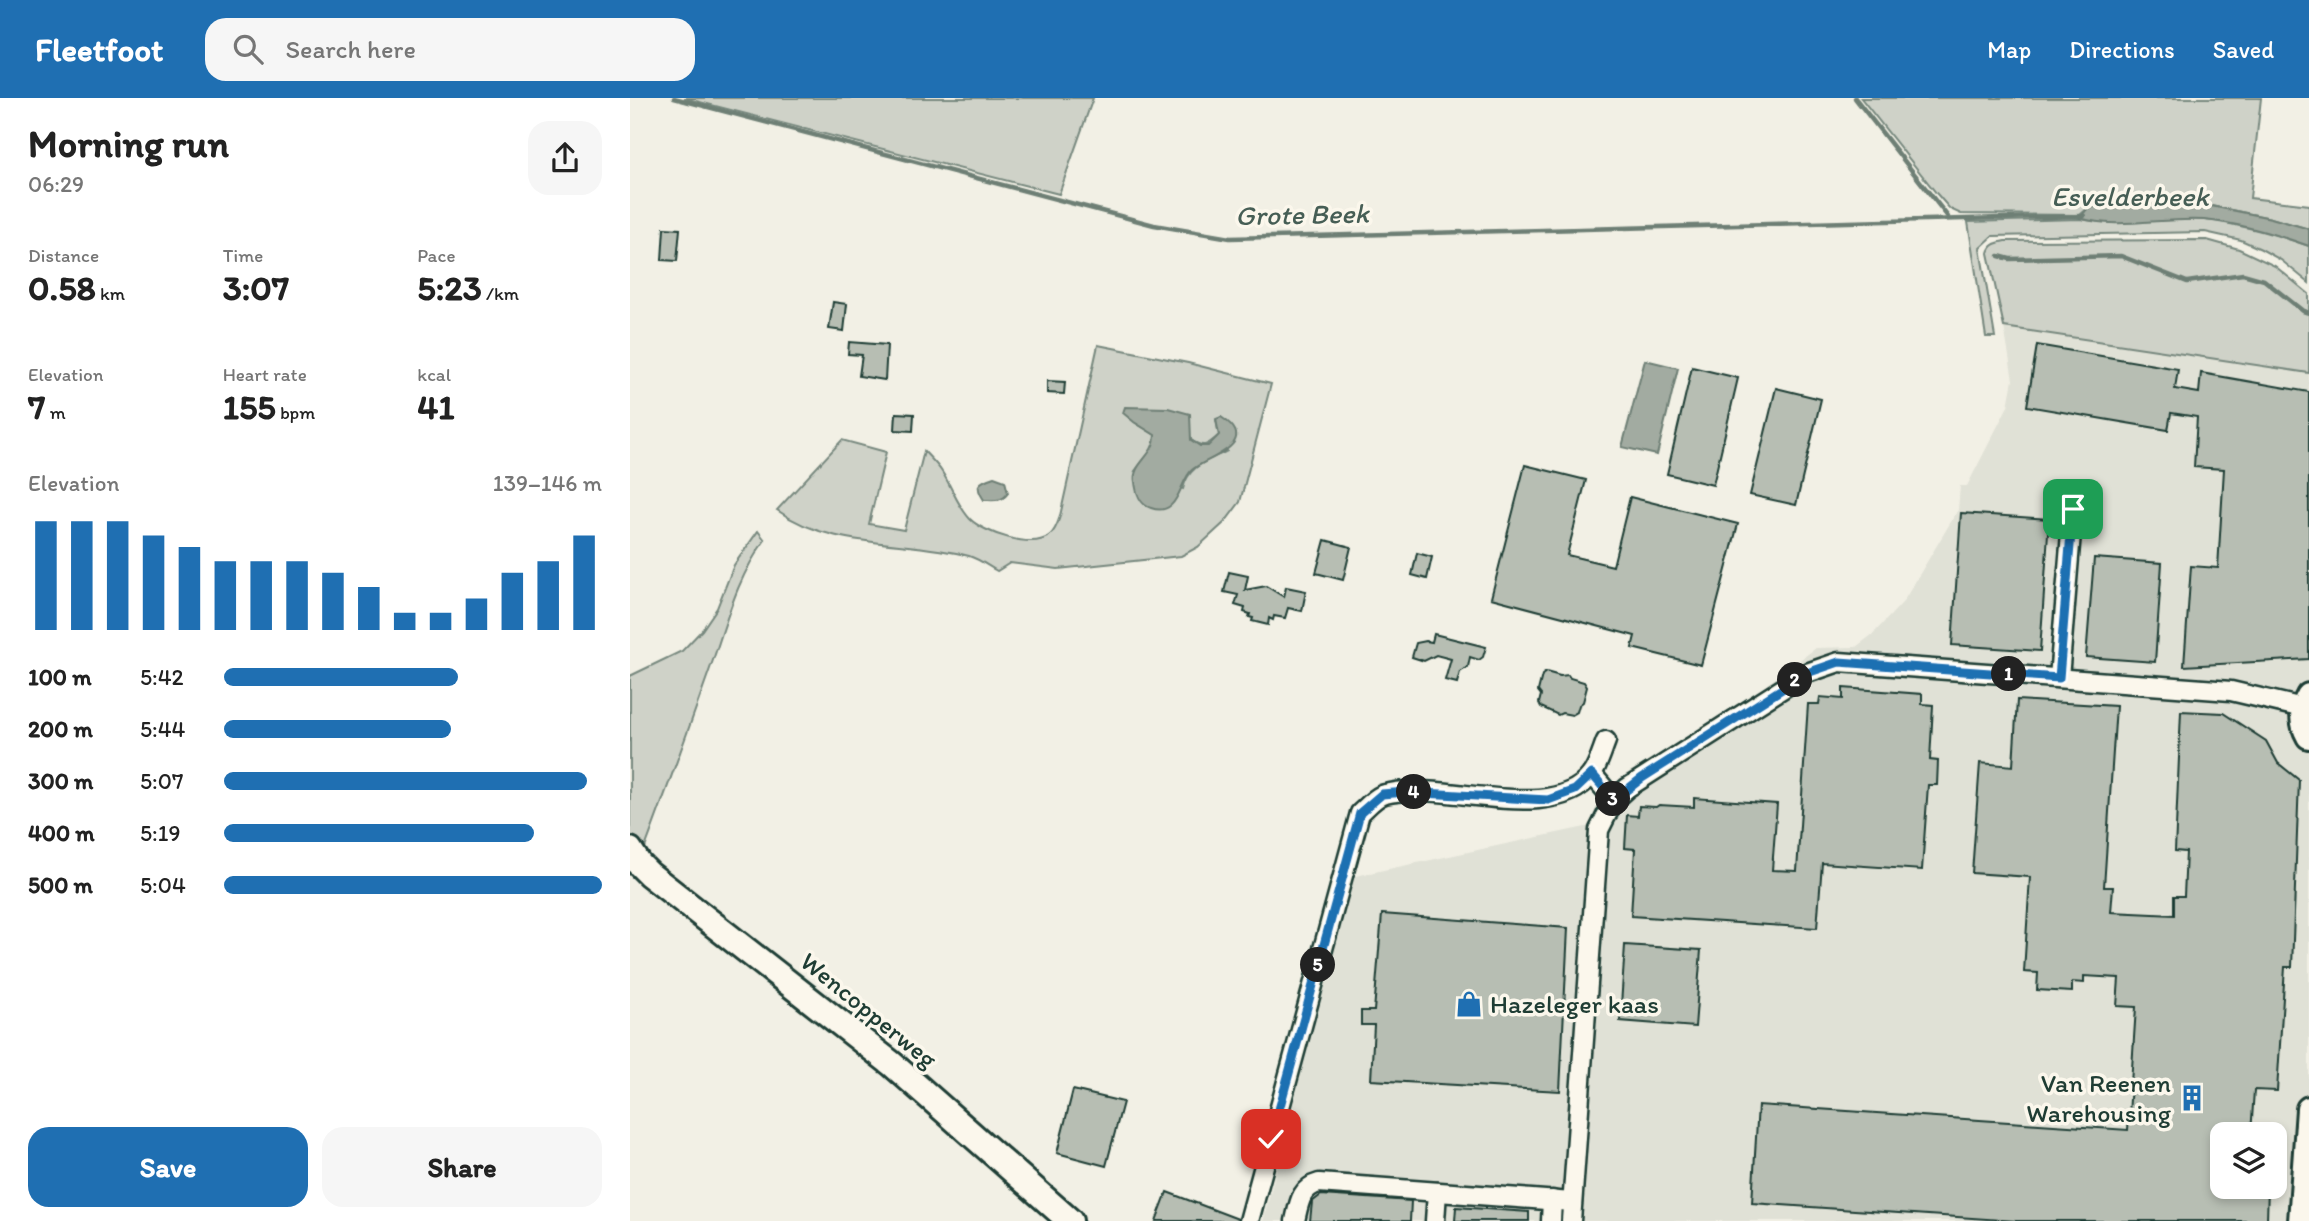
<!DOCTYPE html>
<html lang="en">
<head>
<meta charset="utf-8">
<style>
	:root { --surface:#fff; --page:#f6f6f6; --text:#222; --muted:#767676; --accent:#1f6fb2 }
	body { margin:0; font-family:Itim,sans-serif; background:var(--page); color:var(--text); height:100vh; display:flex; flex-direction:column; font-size:26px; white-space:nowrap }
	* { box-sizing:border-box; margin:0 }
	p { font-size:23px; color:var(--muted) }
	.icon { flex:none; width:38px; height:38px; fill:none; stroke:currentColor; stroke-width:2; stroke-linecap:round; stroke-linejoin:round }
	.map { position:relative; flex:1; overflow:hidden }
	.panel { display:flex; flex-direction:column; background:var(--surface); width:630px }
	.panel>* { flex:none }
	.fabs { position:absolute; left:1580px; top:1024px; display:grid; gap:14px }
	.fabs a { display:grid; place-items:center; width:77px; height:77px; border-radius:14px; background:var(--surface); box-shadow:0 4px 10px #0003; font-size:35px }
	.pin { position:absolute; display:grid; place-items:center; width:60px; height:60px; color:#fff; margin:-30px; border-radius:14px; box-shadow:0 4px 10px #0006 }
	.km { position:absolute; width:35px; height:35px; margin:-18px; border-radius:50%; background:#222; color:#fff; font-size:19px; line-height:35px; text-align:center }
	.round { display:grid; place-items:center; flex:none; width:74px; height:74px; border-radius:21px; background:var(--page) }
	.head { display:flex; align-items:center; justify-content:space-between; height:119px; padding:0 28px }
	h1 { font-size:38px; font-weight:700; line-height:52px }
	.stats { display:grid; grid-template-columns:repeat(3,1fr); gap:10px; height:119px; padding:7px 28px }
	.stats div { display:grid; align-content:center }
	.stats b { font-size:35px; font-weight:700 }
	.stats small { font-size:19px; font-weight:400 }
	.stats p { font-size:19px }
	.chart { height:196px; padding:14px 28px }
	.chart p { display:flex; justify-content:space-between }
	.chart svg { width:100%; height:126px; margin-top:7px; stroke:var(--accent); stroke-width:6 }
	.action { display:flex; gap:14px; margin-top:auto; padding:14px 28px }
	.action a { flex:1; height:80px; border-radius:21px; background:var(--accent); color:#fff; font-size:28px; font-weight:700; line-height:80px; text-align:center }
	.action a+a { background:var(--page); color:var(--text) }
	ul { padding:0 28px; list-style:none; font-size:23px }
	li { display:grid; grid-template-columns:112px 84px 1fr; align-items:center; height:52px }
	li i { height:18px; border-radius:9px; background:var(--accent) }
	header { display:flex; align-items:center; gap:42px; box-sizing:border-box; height:98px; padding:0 35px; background:var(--accent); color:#fff }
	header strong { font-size:33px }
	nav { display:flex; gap:38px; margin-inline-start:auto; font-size:24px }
	.search { width:490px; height:63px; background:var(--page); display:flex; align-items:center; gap:18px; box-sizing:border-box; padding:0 24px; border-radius:21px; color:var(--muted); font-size:26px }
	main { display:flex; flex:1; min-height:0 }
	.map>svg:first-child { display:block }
	.built { fill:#e0e1d6; fill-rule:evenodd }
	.green { fill:#cfd2c8; stroke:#77887e; stroke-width:2; fill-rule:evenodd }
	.water { fill:#a2aba1; stroke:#6e7f75; stroke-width:2 }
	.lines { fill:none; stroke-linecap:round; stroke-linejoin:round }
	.stream { stroke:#6e7f75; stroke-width:4.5 }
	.building { fill:#b7beb3; stroke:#1f3d34; stroke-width:2 }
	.street-casing { stroke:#1f3d34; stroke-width:23 }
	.secondary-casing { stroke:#1f3d34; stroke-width:30 }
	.street { stroke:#fbf7ec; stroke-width:18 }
	.secondary { stroke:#fbf7ec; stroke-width:24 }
	.route-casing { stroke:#fff; stroke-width:14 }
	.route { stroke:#1f6fb2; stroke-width:9 }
	.labels { text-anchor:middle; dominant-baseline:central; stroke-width:7; stroke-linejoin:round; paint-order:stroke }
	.poi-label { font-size:26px; fill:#1f3d34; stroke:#fbf7ec; text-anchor:start }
	.street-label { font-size:26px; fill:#1f3d34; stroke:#fbf7ec }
	.water-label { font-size:28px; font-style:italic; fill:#465e55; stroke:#fbf7ec }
</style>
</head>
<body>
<header>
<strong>Fleetfoot</strong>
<div class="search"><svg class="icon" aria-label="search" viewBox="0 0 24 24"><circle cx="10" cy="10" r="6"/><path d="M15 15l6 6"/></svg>Search here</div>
<nav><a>Map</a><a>Directions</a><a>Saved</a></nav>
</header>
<main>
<section class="panel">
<div class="head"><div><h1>Morning run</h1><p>06:29</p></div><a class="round"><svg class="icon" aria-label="share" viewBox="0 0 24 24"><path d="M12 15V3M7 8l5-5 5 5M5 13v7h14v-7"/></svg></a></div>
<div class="stats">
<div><p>Distance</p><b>0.58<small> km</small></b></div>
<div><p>Time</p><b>3:07</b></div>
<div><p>Pace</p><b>5:23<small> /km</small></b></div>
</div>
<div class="stats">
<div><p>Elevation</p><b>7<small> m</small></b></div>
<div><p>Heart rate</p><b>155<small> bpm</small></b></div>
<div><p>kcal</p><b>41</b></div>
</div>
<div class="chart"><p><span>Elevation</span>139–146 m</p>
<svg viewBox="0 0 160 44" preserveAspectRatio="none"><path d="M5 44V6M15 44V6M25 44V6M35 44V11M45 44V15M55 44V20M65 44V20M75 44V20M85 44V24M95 44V29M105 44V38M115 44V38M125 44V33M135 44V24M145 44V20M155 44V11"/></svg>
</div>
<ul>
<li><b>100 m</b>5:42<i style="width:62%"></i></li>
<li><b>200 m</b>5:44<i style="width:60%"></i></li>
<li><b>300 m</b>5:07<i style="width:96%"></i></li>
<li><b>400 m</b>5:19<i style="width:82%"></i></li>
<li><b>500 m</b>5:04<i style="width:100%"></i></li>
</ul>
<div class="action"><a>Save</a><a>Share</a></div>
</section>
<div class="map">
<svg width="1679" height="1123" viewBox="0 0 1679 1123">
	<rect width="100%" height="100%" fill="#f2f0e5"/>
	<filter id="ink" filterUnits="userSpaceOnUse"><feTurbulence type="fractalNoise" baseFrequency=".0143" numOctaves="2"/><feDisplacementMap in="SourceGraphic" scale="14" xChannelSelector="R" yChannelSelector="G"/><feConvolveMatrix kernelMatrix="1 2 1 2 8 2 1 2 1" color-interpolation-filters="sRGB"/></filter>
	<g filter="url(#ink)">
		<!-- built -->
		<path class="built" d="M1374,229L1679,275V1123H633L721,779L960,728L968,703L996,676L1117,601L1186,550L1226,549L1243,536L1273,504L1328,412L1330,388H1337L1378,308L1383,282ZM1592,1036H1645V1088H1592Z"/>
		<!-- green -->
		<g class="green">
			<polygon points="54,0 463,0 429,96"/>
			<polygon points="1231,0 1631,0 1620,100 1679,107 1679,131 1641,120 1571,106 1476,107 1458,110 1450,117 1331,116 1320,111 1307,96"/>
			<path d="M1450,121C1491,129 1533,118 1574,122C1610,126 1645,136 1679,148V185L1651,162L1631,151L1611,142L1575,134L1363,138L1350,150L1365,239H1356L1338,124Z"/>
			<path d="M1577,142L1609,151L1645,168L1679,196V275L1374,229L1358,155C1360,146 1366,145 1375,143Z"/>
			<path d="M468,247L558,265L641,286L610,404L595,424L568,449L551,458L428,471L380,465L367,473C358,468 349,461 339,458C275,441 202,452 147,412L212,342L256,354L239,426L274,432L294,353C300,360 307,366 312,374C322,389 327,407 340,421C354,435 403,452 420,437C426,432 428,424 430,418ZM591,319L597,353C577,363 558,368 553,391L505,373L525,347V337L504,324L559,334L561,342C574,351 578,347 589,337L586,322Z"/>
			<path d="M128,433L135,442C107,480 97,522 82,565C59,630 36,694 12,758L0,739V578L52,553L72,532L87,510L104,467Z"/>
		</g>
		<!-- water -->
		<g class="water">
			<path d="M1571,106L1641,120L1679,131V148C1645,136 1610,125 1574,122C1535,119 1486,132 1450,120L1458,110L1464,109Z"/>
			<polygon points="1015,262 1048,270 1027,357 992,349"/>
			<path d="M495,309L538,310L560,316L561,342L570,348H578L589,337L586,321L591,319C632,345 579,359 563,371C549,381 550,420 521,410C510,407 506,394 505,384C501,366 525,358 525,337L504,324L493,315Z"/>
			<path d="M364,379L375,383L378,395C372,404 364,402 354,402C344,387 348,384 364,379Z"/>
		</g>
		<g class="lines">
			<!-- stream -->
			<g class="stream">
				<polyline points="44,0 524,127 600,140 1454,118"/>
				<polyline points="1225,0 1318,119"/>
				<polyline points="1369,158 1380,161 1491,158 1557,184 1613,176 1634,182 1673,213 1679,215"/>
			</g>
		</g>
		<!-- building -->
		<g class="building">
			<polygon points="34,130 50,131 47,163 32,162"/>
			<polygon points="203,204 217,206 214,233 199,231"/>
			<polygon points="219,244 257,247 255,282 229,278 232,257 218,256"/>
			<polygon points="1407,247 1548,271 1545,291 1569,295 1571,275 1679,294 1679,561 1554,568 1561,468 1588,470 1594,371 1564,369 1567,319 1541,315 1538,332 1397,308"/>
			<polygon points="1062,269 1108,280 1083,387 1037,376"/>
			<polygon points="417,283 435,284 434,296 417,295"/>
			<polygon points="1146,290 1191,301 1166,407 1120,397"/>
			<polygon points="266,315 284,316 283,333 265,332"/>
			<polygon points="895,367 956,382 937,457 983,468 1000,399 1108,426 1071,567 1002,550 1005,538 861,500"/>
			<polygon points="1421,395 1434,396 1432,409 1420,408"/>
			<polygon points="1331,415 1419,421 1410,553 1322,547"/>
			<polygon points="695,442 721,449 713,482 686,475"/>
			<polygon points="787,455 802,459 797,481 782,477"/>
			<polygon points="1464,460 1532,465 1525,564 1456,559"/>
			<polygon points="599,474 618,478 615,492 636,488 654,499 656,489 676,493 672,513 658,510 655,520 644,518 643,522 639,520 638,527 622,523 623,520 619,519 620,516 614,514 615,510 605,507 608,497 594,494"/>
			<polygon points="804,536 856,549 853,559 849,562 840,559 838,569 830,574 827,585 815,582 821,561 806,557 794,563 782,559 786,545 796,543 802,544"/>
			<polygon points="916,574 930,578 938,577 940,580 954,584 957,589 953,604 949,607 947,614 942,617 932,615 928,617 911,609 909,605 911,597 908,593 912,577"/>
			<polygon points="1213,590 1292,596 1292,606 1303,607 1300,662 1308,663 1307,687 1298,687 1292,772 1192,765 1187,830 1001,818 1005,751 995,750 997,717 1008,718 1009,708 1026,709 1029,707 1064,709 1064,700 1147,706 1142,772 1167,773 1178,606 1189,606 1190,599 1213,601"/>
			<polygon points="1387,602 1486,608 1474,789 1483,789 1481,814 1544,817 1544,798 1554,798 1556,754 1545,753 1551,613 1593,615 1636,643 1648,665 1669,682 1662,869 1655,869 1647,993 1624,992 1621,1036 1592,1036 1592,1088 1638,1088 1637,1123 1386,1123 1122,1105 1128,1007 1498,1032 1506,909 1487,908 1489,880 1454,878 1454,885 1442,884 1442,894 1407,892 1408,875 1394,874 1400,779 1342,775 1350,665 1383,668"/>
			<polygon points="752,816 938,830 930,993 741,982 744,927 731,927 731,913 744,913"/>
			<polygon points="995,847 1071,852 1065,929 990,923"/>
			<polygon points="443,992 493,1004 476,1068 427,1055"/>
			<polygon points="537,1094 608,1121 608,1123 526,1123"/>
			<polygon points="691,1097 781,1103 780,1123 680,1123 682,1104"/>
			<polygon points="826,1109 899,1114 899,1123 825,1123"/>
		</g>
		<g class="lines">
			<!-- street casing -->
			<g class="street-casing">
				<g id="street">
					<polyline points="1429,580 1443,411"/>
					<polyline points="962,676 984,702"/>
					<path d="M619,1123L730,715C737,709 746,698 755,696C811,681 923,728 961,677C968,668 972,653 976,643"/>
					<path d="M665,1123C669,1106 670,1090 689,1085L942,1104"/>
					<polyline points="805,1123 807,1094"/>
					<polyline points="921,1123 922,1102"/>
					<polyline points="941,1123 969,732 984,702 997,690 1177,575 1209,564 1601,593 1673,610"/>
				</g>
			</g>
			<!-- secondary casing -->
			<g class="secondary-casing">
				<g id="secondary">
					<path d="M1679,598C1671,612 1671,624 1679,638"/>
					<polyline points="0,752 9,766 19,776 262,966 440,1123"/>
					<polyline points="1671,1123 1679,1011"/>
				</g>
			</g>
			<!-- street -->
			<use href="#street" class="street"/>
			<!-- secondary -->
			<use href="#secondary" class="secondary"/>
		</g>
	</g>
	<g class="lines" filter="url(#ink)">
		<!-- route casing -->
		<g class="route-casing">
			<polyline id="route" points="641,1041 730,715 752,696 776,694 918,702 945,692 962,676 984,702 1012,680 1177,575 1209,564 1429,580 1443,411"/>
		</g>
		<!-- route -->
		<use href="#route" class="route"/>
	</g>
	<!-- icons -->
	<defs>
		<g id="shop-bare" transform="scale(2.1)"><path d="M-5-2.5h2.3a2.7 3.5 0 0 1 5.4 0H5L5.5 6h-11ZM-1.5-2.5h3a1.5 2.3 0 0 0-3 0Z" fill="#1f6fb2" stroke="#fbf7ec" stroke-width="2.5" paint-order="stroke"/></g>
		<g id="building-bare" transform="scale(2.1)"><path d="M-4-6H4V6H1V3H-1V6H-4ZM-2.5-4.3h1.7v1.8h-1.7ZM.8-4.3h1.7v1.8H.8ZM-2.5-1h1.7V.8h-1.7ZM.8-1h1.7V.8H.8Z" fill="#1f6fb2" stroke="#fbf7ec" stroke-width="2.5" paint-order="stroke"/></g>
	</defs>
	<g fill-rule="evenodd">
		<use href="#shop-bare" x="839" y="906"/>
		<use href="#building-bare" x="1562" y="1000"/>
	</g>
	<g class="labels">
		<!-- poi labels -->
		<g class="poi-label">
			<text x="860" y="906">Hazeleger kaas</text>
			<text x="1541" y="985" text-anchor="end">Van Reenen<tspan x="1541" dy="30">Warehousing</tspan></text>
		</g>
		<!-- street labels -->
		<g class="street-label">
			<text transform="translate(239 912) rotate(39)">Wencopperweg</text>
		</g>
		<!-- water labels -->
		<g class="water-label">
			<text x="1500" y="98">Esvelderbeek</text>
			<text transform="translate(672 116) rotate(-1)">Grote Beek</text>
		</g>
	</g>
</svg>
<div class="fabs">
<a><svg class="icon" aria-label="layers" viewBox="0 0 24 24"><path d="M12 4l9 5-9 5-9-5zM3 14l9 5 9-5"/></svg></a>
</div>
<div class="pin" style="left:1443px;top:411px;background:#1e9e55"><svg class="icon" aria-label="arrive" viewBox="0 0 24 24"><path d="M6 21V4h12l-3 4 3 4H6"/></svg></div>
<div class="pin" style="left:641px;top:1041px;background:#d93025"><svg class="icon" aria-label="check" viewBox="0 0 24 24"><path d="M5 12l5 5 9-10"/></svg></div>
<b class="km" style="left:1379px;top:576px">1</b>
<b class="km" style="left:1165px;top:582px">2</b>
<b class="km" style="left:983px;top:701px">3</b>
<b class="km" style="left:784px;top:694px">4</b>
<b class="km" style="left:688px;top:867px">5</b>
</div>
</main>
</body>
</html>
